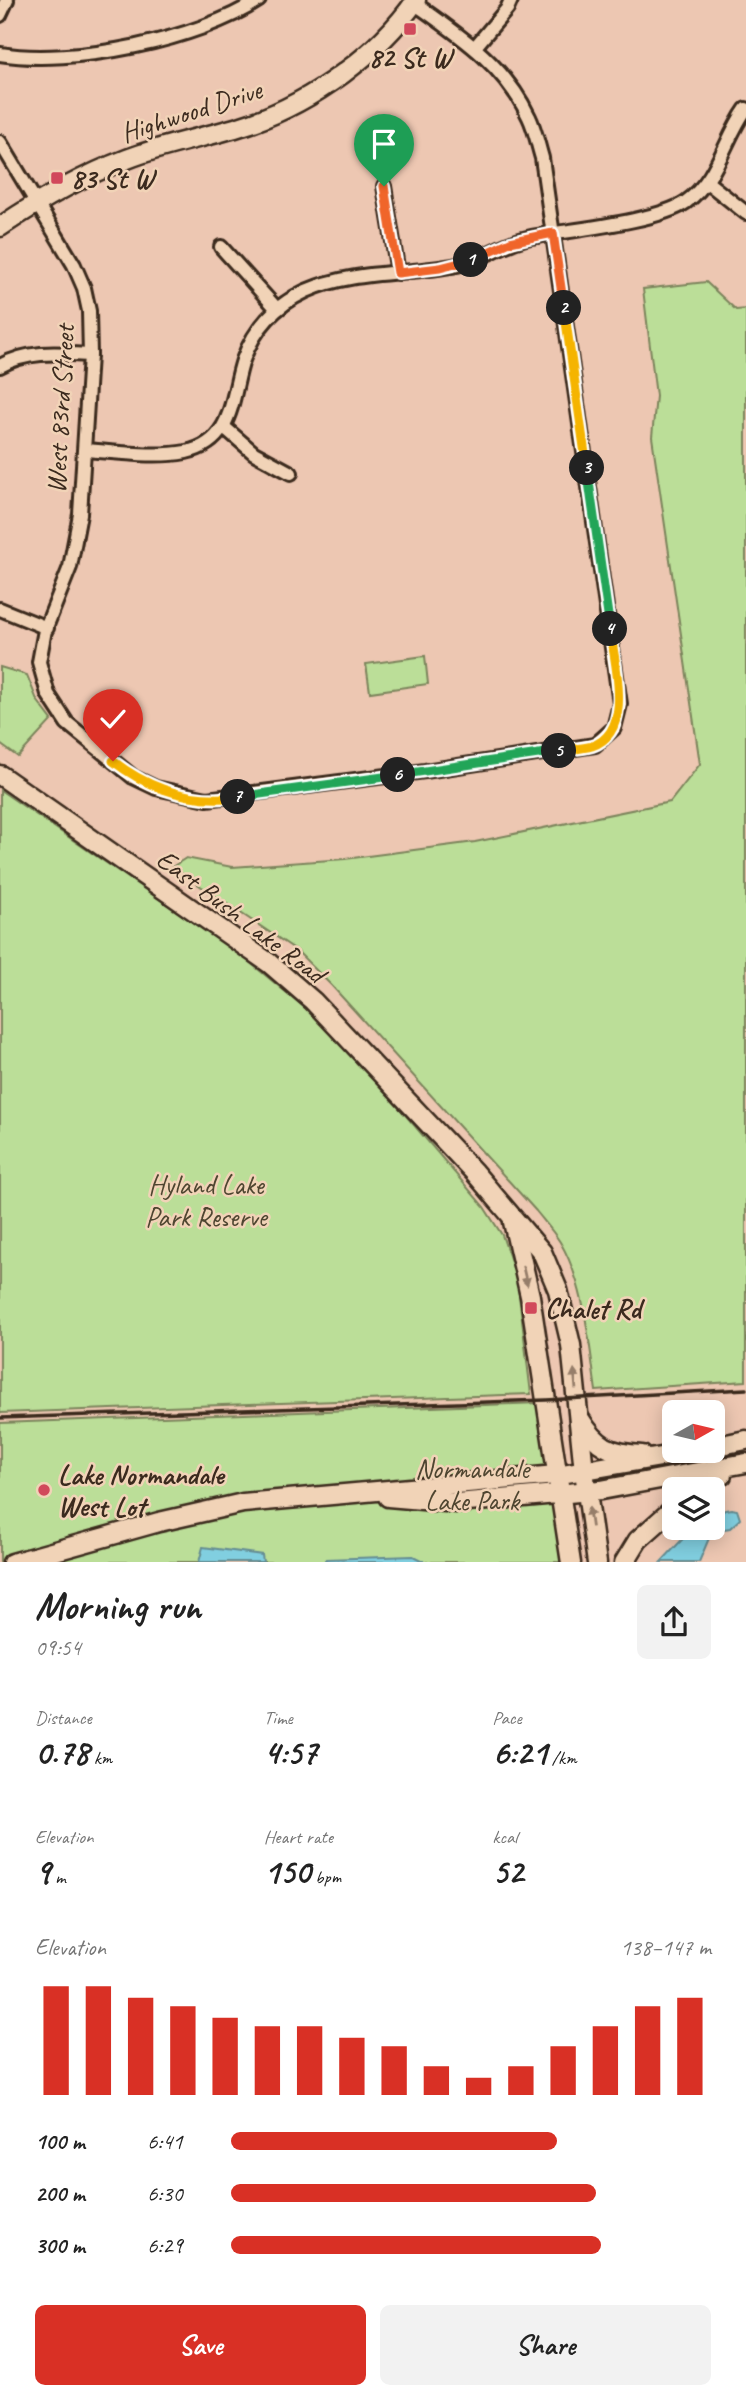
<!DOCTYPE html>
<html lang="en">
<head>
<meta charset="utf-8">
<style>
	:root { --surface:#fff; --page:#f2f2f2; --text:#222; --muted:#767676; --accent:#d93025 }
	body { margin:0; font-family:Caveat,sans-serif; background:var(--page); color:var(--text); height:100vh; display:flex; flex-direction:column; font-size:26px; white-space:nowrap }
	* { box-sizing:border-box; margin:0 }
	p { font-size:23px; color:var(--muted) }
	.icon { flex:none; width:38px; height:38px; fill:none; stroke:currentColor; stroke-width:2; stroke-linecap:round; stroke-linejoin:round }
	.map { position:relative; height:1562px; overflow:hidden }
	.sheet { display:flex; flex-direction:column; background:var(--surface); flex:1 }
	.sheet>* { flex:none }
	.needle { width:46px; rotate:82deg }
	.controls { position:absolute; left:662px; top:1400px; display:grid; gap:14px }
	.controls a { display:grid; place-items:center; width:63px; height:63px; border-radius:10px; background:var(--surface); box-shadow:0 4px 18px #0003; font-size:35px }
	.pin { position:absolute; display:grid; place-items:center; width:60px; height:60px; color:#fff; margin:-72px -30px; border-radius:50% 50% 50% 0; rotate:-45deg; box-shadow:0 0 7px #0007 }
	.pin .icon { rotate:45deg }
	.km { position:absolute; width:35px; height:35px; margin:-18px; border-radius:50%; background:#222; color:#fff; font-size:19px; line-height:35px; text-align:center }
	.round { display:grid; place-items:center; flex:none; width:74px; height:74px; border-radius:10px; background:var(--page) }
	.overview { display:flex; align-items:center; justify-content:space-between; height:119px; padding:0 35px }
	h1 { font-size:38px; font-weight:800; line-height:52px }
	.figures { display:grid; grid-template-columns:repeat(3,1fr); gap:10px; height:119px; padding:7px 35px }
	.figures div { display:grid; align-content:center }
	.figures b { font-size:35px; font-weight:800 }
	.figures small { font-size:19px; font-weight:400 }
	.figures p { font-size:19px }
	.chart { height:196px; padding:14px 35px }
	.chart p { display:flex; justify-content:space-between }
	.chart svg { width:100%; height:126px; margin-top:7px; stroke:var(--accent); stroke-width:6 }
	.primary-button { display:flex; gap:14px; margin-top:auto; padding:14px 35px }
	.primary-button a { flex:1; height:80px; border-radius:10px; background:var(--accent); color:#fff; font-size:28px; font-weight:800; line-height:80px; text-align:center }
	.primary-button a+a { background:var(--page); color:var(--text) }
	ul { padding:0 35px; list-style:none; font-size:23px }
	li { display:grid; grid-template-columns:112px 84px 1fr; align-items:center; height:52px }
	li i { height:18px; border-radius:9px; background:var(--accent) }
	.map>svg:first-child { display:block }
	.green { fill:#bbde98; stroke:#7b845b; stroke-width:2 }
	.water { fill:#81cfe0; stroke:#658d92; stroke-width:2 }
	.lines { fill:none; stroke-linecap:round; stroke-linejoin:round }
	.street-casing { stroke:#3b2a1e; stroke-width:18 }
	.secondary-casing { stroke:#3b2a1e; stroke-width:23 }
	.street { stroke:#f1d3b7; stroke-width:12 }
	.secondary { stroke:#f1d3b7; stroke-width:18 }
	.rail { stroke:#3b2a1e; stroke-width:3.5 }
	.oneway { fill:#967e6a }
	.split-1-casing { stroke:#fff; stroke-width:14 }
	.split-2-casing { stroke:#fff; stroke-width:14 }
	.split-3-casing { stroke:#fff; stroke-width:14 }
	.split-4-casing { stroke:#fff; stroke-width:14 }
	.split-5-casing { stroke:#fff; stroke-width:14 }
	.split-6-casing { stroke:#fff; stroke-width:14 }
	.split-7-casing { stroke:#fff; stroke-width:14 }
	.split-8-casing { stroke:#fff; stroke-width:14 }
	.split-1 { stroke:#f0652b; stroke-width:9 }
	.split-2 { stroke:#f0652b; stroke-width:9 }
	.split-3 { stroke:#f5b400; stroke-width:9 }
	.split-4 { stroke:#22a559; stroke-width:9 }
	.split-5 { stroke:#f5b400; stroke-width:9 }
	.split-6 { stroke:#22a559; stroke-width:9 }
	.split-7 { stroke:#22a559; stroke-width:9 }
	.split-8 { stroke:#f5b400; stroke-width:9 }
	.poi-dot { fill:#d1495b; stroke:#f1d3b7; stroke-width:2.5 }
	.labels { text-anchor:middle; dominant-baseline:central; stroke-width:5; stroke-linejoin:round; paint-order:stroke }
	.poi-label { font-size:28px; font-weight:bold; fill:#3b2a1e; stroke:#f1d3b7; text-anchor:start }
	.street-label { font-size:28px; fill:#3b2a1e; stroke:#f1d3b7 }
	.park-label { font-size:28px; fill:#4e4530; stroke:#f1d3b7 }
</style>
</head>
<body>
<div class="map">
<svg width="746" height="1563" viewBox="0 0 746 1563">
	<rect width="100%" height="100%" fill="#edc7b2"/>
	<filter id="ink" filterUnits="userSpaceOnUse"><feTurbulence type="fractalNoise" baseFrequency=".0143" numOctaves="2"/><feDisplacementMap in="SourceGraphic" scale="14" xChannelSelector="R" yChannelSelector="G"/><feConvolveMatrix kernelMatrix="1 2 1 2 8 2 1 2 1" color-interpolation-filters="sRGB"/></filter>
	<g filter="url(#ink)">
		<!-- green -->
		<g class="green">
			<path d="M706,282L736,310L746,309V1381L596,1391C589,1343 585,1284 560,1242C553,1231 544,1221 536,1211L332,986L296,950L172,867L186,858L232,867L345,859L475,842L670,802L700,764L652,437L656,396L643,289Z"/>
			<polygon points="425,656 428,684 370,692 366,664"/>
			<polygon points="0,667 27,675 37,700 52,720 18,757 0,744"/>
			<polygon points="0,790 242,956 316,1017 402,1111 484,1207 502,1235 517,1279 531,1394 0,1413"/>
			<polygon points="540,1403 564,1562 0,1562 0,1423"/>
		</g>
		<!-- water -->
		<g class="water">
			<polygon points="732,1509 737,1510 740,1519 730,1528 712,1531 699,1562 661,1562 693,1528 712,1528 712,1519 725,1510"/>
			<polygon points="203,1547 262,1555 263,1562 199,1562"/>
			<polygon points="413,1556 425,1562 325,1562 326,1559"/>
		</g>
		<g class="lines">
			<!-- street casing -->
			<g class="street-casing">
				<g id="street">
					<polyline points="0,15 7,0"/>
					<polyline points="475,47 507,9 511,0"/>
					<path d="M0,54C73,66 198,40 259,0"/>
					<path d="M0,142L74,265L84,288L89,311L90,355L80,514L70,567L45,630L39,662L48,694L67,723L133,777L156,788L207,799L425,771L595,745L614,728L620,704L542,158C538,145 535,129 529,117C505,65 459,35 414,3"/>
					<polyline points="707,182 746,213"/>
					<polyline points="384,186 398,273"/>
					<polyline points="221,247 277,309"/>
					<path d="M0,366C28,350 58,353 90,355"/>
					<polyline points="224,427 254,453 291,473"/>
					<path d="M85,450C117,452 155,458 186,452C234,442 231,397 243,360C254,329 276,305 306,291C352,270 408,275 457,265C483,259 504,242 531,237C569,230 657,222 686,202C718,179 724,140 746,109"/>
					<polyline points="0,609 47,628"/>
				</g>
			</g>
			<!-- secondary casing -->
			<g class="secondary-casing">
				<g id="secondary">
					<path d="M0,227C40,200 82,176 127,159C167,143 210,137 251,123C313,101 378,55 416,0"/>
					<polyline points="0,775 269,963 313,1001 474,1172 542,1252 558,1290 571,1345 584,1471 597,1563"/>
					<polyline points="513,1222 530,1296 571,1563"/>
					<path d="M580,1419C597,1447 610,1453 642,1455"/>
					<polyline points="712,1447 746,1440"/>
					<polyline points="694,1489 722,1475"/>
					<polyline points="388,1497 457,1503 601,1490 746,1463"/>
					<polyline points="12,1563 159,1522 243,1503 556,1475 696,1451"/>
					<polyline points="624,1563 638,1540 674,1508"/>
				</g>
			</g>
			<!-- street -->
			<use href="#street" class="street"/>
			<!-- secondary -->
			<use href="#secondary" class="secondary"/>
			<!-- rail -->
			<polyline class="rail" points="0,1418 546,1400 746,1389"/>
		</g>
		<!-- one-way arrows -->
		<defs><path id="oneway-solid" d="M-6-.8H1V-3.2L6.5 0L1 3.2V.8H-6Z" transform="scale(1.75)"/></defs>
		<g class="oneway">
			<use href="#oneway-solid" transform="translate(525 1276) rotate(77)"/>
			<use href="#oneway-solid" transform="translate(575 1379) rotate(-95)"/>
			<use href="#oneway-solid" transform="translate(590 1517) rotate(-98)"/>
		</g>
	</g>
	<g class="lines" filter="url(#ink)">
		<!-- split-1 casing -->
		<g class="split-1-casing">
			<polyline id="split-1" points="384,186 398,273 440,268 471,260"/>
		</g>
		<!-- split-2 casing -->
		<g class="split-2-casing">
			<polyline id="split-2" points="471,260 510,242 553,233 564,308"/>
		</g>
		<!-- split-3 casing -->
		<g class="split-3-casing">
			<polyline id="split-3" points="564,308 587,468"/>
		</g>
		<!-- split-4 casing -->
		<g class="split-4-casing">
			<polyline id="split-4" points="587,468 610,629"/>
		</g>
		<!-- split-5 casing -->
		<g class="split-5-casing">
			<path id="split-5" d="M559,751C570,749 582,749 592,746C635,732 614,661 610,629"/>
		</g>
		<!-- split-6 casing -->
		<g class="split-6-casing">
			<polyline id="split-6" points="398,775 559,751"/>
		</g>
		<!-- split-7 casing -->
		<g class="split-7-casing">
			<polyline id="split-7" points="238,797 398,775"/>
		</g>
		<!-- split-8 casing -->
		<g class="split-8-casing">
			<path id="split-8" d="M113,761C150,790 190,803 238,797"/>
		</g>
		<!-- split-1 -->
		<use href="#split-1" class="split-1"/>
		<!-- split-2 -->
		<use href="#split-2" class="split-2"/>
		<!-- split-3 -->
		<use href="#split-3" class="split-3"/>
		<!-- split-4 -->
		<use href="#split-4" class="split-4"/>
		<!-- split-5 -->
		<use href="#split-5" class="split-5"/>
		<!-- split-6 -->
		<use href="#split-6" class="split-6"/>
		<!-- split-7 -->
		<use href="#split-7" class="split-7"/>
		<!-- split-8 -->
		<use href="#split-8" class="split-8"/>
	</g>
	<!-- markers -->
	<g class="poi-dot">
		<rect x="403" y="22" width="14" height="14" rx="3.5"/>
		<rect x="50" y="171" width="14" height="14" rx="3.5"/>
		<rect x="524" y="1301" width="14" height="14" rx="3.5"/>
		<circle cx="44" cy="1490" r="7"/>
	</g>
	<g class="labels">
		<!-- poi labels -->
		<g class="poi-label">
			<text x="410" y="57" text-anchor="middle">82 St W</text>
			<text x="71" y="178">83 St W</text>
			<text x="545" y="1308">Chalet Rd</text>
			<text x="58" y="1474">Lake Normandale<tspan x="58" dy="32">West Lot</tspan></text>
		</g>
		<!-- street labels -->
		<g class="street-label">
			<text transform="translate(191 111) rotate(-18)">Highwood Drive</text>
			<text transform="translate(60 409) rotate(-87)">West 83rd Street</text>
			<text transform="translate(241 916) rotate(37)">East Bush Lake Road</text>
		</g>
		<!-- park labels -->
		<g class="park-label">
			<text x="206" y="1184">Hyland Lake<tspan x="206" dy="32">Park Reserve</tspan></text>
			<text x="472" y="1468">Normandale<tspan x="472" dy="32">Lake Park</tspan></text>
		</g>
	</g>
</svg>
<div class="controls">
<a><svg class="needle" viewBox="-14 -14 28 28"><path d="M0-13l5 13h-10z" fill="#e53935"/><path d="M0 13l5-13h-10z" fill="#767676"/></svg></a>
<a><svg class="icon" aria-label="layers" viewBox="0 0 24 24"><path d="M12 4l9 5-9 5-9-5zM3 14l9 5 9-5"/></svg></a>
</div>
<div class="pin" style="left:384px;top:186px;background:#1e9e55"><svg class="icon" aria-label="arrive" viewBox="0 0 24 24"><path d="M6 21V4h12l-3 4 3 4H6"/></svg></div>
<div class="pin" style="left:113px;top:761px;background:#d93025"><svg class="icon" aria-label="check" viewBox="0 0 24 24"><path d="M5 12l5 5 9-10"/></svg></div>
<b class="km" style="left:471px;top:260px">1</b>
<b class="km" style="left:564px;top:308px">2</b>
<b class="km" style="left:587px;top:468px">3</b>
<b class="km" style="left:610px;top:629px">4</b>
<b class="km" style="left:559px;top:751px">5</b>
<b class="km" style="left:398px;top:775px">6</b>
<b class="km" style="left:238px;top:797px">7</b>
</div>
<section class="sheet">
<div class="overview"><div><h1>Morning run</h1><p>09:54</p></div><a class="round"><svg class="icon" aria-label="share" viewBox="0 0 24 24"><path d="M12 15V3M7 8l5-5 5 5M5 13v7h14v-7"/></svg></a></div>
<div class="figures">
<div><p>Distance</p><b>0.78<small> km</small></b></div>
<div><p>Time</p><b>4:57</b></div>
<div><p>Pace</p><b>6:21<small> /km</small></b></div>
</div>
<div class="figures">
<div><p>Elevation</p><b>9<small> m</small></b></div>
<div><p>Heart rate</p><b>150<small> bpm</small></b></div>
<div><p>kcal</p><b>52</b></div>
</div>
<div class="chart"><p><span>Elevation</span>138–147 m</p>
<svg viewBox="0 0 160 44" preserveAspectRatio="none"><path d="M5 44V6M15 44V6M25 44V10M35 44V13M45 44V17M55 44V20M65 44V20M75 44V24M85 44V27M95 44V34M105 44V38M115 44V34M125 44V27M135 44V20M145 44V13M155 44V10"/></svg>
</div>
<ul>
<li><b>100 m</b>6:41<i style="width:68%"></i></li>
<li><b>200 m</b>6:30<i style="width:76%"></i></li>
<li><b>300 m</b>6:29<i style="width:77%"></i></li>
</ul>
<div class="primary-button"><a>Save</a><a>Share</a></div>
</section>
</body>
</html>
